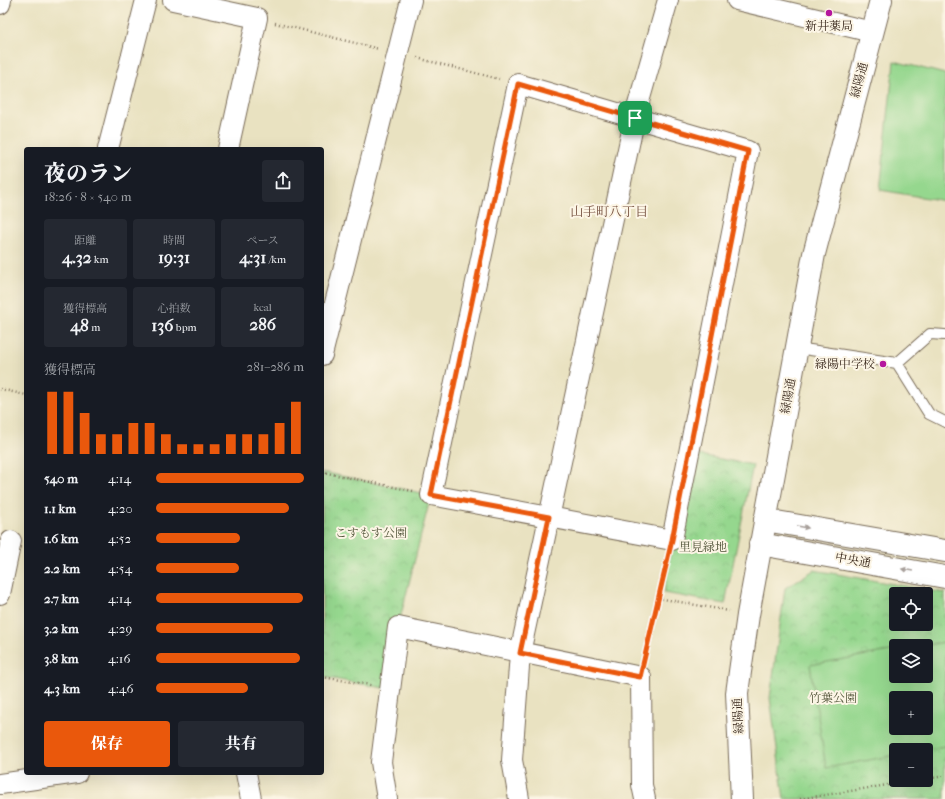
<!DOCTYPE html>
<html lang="ja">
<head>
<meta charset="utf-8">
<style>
	:root { --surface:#171b24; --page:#242831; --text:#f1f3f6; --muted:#9ea1a6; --accent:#ea580c }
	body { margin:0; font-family:"IM FELL French Canon","Noto Serif JP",serif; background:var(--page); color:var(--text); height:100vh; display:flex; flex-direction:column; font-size:15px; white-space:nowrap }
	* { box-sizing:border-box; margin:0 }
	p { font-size:13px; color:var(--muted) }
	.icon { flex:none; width:22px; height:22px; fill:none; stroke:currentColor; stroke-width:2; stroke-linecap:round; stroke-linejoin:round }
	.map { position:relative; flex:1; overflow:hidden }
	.side { position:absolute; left:24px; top:147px; width:300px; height:628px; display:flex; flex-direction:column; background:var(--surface); border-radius:4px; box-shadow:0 4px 16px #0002 }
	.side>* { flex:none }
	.fabs { position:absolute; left:889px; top:587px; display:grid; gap:8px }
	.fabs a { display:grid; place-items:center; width:44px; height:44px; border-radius:4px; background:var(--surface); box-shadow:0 4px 16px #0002; font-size:20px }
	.pin { position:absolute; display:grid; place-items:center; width:34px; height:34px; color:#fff; margin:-17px; border-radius:8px; box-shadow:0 2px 6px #0006 }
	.round { display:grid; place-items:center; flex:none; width:42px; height:42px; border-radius:4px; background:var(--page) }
	.headline { display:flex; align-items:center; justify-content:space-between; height:68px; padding:0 20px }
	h1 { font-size:22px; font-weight:800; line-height:30px }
	.figures { display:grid; grid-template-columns:repeat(3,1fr); gap:6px; height:68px; padding:4px 20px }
	.figures div { display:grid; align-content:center; border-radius:4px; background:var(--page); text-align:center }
	.figures b { font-size:17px; font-weight:800 }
	.figures small { font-size:11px; font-weight:400 }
	.figures p { font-size:11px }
	.chart { height:112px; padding:8px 20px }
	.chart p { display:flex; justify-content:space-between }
	.chart svg { width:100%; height:72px; margin-top:4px; stroke:var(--accent); stroke-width:6 }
	.action { display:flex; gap:8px; margin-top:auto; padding:8px 20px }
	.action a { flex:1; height:46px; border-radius:4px; background:var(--accent); color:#fff; font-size:16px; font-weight:800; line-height:46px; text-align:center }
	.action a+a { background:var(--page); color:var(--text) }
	ul { padding:0 20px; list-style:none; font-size:13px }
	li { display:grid; grid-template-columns:64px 48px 1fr; align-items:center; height:30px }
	li i { height:10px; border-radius:5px; background:var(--accent) }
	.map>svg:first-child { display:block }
	.park { fill:url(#park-crowns); stroke:#688056; fill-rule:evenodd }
	.pitch { fill:#95d78e; stroke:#688056; fill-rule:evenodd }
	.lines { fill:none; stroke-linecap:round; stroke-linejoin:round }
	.lane-casing { stroke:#786a57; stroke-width:12 }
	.street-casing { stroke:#786a57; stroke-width:22 }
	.secondary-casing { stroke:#786a57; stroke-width:24 }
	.path { stroke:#786a57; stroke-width:2.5; stroke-dasharray:1 3; stroke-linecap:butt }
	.lane { stroke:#fff; stroke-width:10 }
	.street { stroke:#fff; stroke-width:20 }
	.secondary { stroke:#fff; stroke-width:22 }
	.oneway { fill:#a79f9a }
	.route-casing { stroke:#fff; stroke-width:8 }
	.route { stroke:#ea580c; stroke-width:5 }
	.poi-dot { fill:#b5179e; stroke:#fcf5e5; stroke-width:1.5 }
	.labels { text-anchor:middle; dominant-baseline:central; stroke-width:4; stroke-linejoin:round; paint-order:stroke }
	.poi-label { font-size:12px; fill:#3b2a1e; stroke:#fcf5e5 }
	.street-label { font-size:12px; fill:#3b2a1e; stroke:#fcf5e5 }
	.park-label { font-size:12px; fill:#52553a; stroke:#fcf5e5 }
	.neighbourhood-label { font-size:13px; fill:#795544; stroke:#fcf5e5 }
</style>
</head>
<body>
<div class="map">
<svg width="945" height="799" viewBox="0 0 945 799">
	<defs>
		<pattern id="park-crowns" width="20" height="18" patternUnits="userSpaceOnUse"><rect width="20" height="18" fill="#95d78e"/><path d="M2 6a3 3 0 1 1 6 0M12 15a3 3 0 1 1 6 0" fill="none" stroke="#81b97a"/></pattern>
	</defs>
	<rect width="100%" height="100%" fill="#fcf5e5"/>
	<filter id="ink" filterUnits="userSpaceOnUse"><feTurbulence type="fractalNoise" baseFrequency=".025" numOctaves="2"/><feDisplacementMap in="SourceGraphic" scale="8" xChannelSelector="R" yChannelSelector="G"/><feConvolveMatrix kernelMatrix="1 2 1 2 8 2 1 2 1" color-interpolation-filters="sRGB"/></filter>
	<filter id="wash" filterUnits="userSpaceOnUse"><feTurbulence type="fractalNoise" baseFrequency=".012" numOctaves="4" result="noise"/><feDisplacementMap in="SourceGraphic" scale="16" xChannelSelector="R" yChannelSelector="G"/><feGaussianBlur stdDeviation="0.9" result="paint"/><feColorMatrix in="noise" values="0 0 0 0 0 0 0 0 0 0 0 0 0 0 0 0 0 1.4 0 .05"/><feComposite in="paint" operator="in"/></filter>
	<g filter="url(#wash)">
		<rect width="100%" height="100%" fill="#e9e2c1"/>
		<!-- park -->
		<g class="park">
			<polygon points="694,454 753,465 725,604 664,593 672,540"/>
			<polygon points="322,472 431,495 398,627 390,689 322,677"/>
			<path d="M814,570L945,593V799H784L770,698L785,588ZM896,594H926V624H896ZM896,646H926V676H896ZM896,698H926V728H896ZM896,750H926V780H896Z"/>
		</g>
		<!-- pitch -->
		<g class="pitch">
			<polygon points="894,61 945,74 945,201 880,190"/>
			<path d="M945,642V746L922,750H896V755L826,768L810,665L896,650V676H926V646H922ZM896,698H926V728H896Z"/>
		</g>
	</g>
	<g filter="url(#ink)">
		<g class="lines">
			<!-- lane casing -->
			<g class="lane-casing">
				<g id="lane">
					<polyline points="797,348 897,363 929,414 945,422"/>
					<polyline points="897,363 930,334 945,335"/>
				</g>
			</g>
			<!-- street casing -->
			<g class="street-casing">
				<g id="street">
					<polyline points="173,0 257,18 228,149"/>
					<polyline points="737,0 872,32"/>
					<polyline points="0,4 1,0"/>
					<polygon points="518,84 748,151 672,540 431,495"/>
					<polyline points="108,149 146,0"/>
					<polyline points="322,355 411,0"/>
					<polyline points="0,594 11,541"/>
					<polyline points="246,773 251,799"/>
					<polyline points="0,784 77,773"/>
					<polyline points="387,799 381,762 398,627 641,677 642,785 645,799"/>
					<polyline points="519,799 512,760 520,653 636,112 668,0"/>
				</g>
			</g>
			<!-- secondary casing -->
			<g class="secondary-casing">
				<g id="secondary">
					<polyline points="765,520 945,551"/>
					<polyline points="760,544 945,577"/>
					<polyline points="742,799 737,693 748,615 814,254 881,0"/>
				</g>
			</g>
			<!-- path -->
			<g class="path">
				<polyline points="275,23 379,49"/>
				<polyline points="417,58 499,79"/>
				<polyline points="0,389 26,395"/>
				<polyline points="322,472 413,491"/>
				<polyline points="658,598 729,611"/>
				<polyline points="645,659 667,558"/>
				<polyline points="322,677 371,685"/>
				<polyline points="895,755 896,759"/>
				<polyline points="926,779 945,776"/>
				<polyline points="800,799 919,780"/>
			</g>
			<!-- lane -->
			<use href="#lane" class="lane"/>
			<!-- street -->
			<use href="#street" class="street"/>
			<!-- secondary -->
			<use href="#secondary" class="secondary"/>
		</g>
		<!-- one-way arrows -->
		<defs><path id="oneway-solid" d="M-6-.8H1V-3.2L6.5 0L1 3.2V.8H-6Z"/></defs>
		<g class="oneway">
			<use href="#oneway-solid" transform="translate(803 527) rotate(10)"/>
			<use href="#oneway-solid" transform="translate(907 570) rotate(-170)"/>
		</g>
	</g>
	<g class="lines" filter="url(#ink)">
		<!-- route casing -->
		<g class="route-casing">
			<polygon id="route" points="518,84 748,151 672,540 640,677 520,653 549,517 431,495"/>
		</g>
		<!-- route -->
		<use href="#route" class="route"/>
	</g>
	<!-- markers -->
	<g class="poi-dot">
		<circle cx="829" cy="13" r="4"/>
		<circle cx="883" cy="364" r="4"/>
	</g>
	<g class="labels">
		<!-- poi labels -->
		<g class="poi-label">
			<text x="829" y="26">新井薬局</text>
			<text x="875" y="364" text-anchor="end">緑陽中学校</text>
		</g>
		<!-- street labels -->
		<g class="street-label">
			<text transform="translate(859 80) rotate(-75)">緑陽通</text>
			<text transform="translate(788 396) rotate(-80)">緑陽通</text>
			<text transform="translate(853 560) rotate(10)">中央通</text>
			<text transform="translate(738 716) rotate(-93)">緑陽通</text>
		</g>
		<!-- park labels -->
		<g class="park-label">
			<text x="371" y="533">こすもす公園</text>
			<text x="703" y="547">里見緑地</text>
			<text x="833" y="698">竹葉公園</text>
		</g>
		<!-- neighbourhood labels -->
		<g class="neighbourhood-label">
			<text x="609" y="211">山手町八丁目</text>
		</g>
	</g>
</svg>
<div class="fabs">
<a><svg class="icon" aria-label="locate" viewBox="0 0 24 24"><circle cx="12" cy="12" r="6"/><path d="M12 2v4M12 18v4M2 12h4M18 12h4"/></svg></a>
<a><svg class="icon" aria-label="layers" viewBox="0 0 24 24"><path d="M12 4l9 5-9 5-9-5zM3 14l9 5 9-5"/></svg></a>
<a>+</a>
<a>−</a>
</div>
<div class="pin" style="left:635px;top:118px;background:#1e9e55"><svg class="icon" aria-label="arrive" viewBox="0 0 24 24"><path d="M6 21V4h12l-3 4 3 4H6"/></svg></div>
<section class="side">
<div class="headline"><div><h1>夜のラン</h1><p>18:26 · 8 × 540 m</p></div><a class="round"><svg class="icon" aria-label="share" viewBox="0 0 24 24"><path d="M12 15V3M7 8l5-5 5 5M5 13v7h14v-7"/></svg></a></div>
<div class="figures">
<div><p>距離</p><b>4.32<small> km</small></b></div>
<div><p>時間</p><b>19:31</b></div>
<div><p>ペース</p><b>4:31<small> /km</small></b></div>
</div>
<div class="figures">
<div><p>獲得標高</p><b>48<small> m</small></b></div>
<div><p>心拍数</p><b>136<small> bpm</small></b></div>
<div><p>kcal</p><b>286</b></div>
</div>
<div class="chart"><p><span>獲得標高</span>281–286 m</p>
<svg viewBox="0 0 160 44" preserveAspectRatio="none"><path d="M5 44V6M15 44V6M25 44V19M35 44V32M45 44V32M55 44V25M65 44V25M75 44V32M85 44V38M95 44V38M105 44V38M115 44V32M125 44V32M135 44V32M145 44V25M155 44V12"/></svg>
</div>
<ul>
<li><b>540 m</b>4:14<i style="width:100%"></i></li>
<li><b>1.1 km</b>4:20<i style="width:90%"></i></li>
<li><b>1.6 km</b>4:52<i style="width:57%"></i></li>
<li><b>2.2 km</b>4:54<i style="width:56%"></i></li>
<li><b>2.7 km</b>4:14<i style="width:99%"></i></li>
<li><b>3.2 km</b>4:29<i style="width:79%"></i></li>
<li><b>3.8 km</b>4:16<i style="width:97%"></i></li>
<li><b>4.3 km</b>4:46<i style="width:62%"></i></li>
</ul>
<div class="action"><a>保存</a><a>共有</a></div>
</section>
</div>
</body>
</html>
